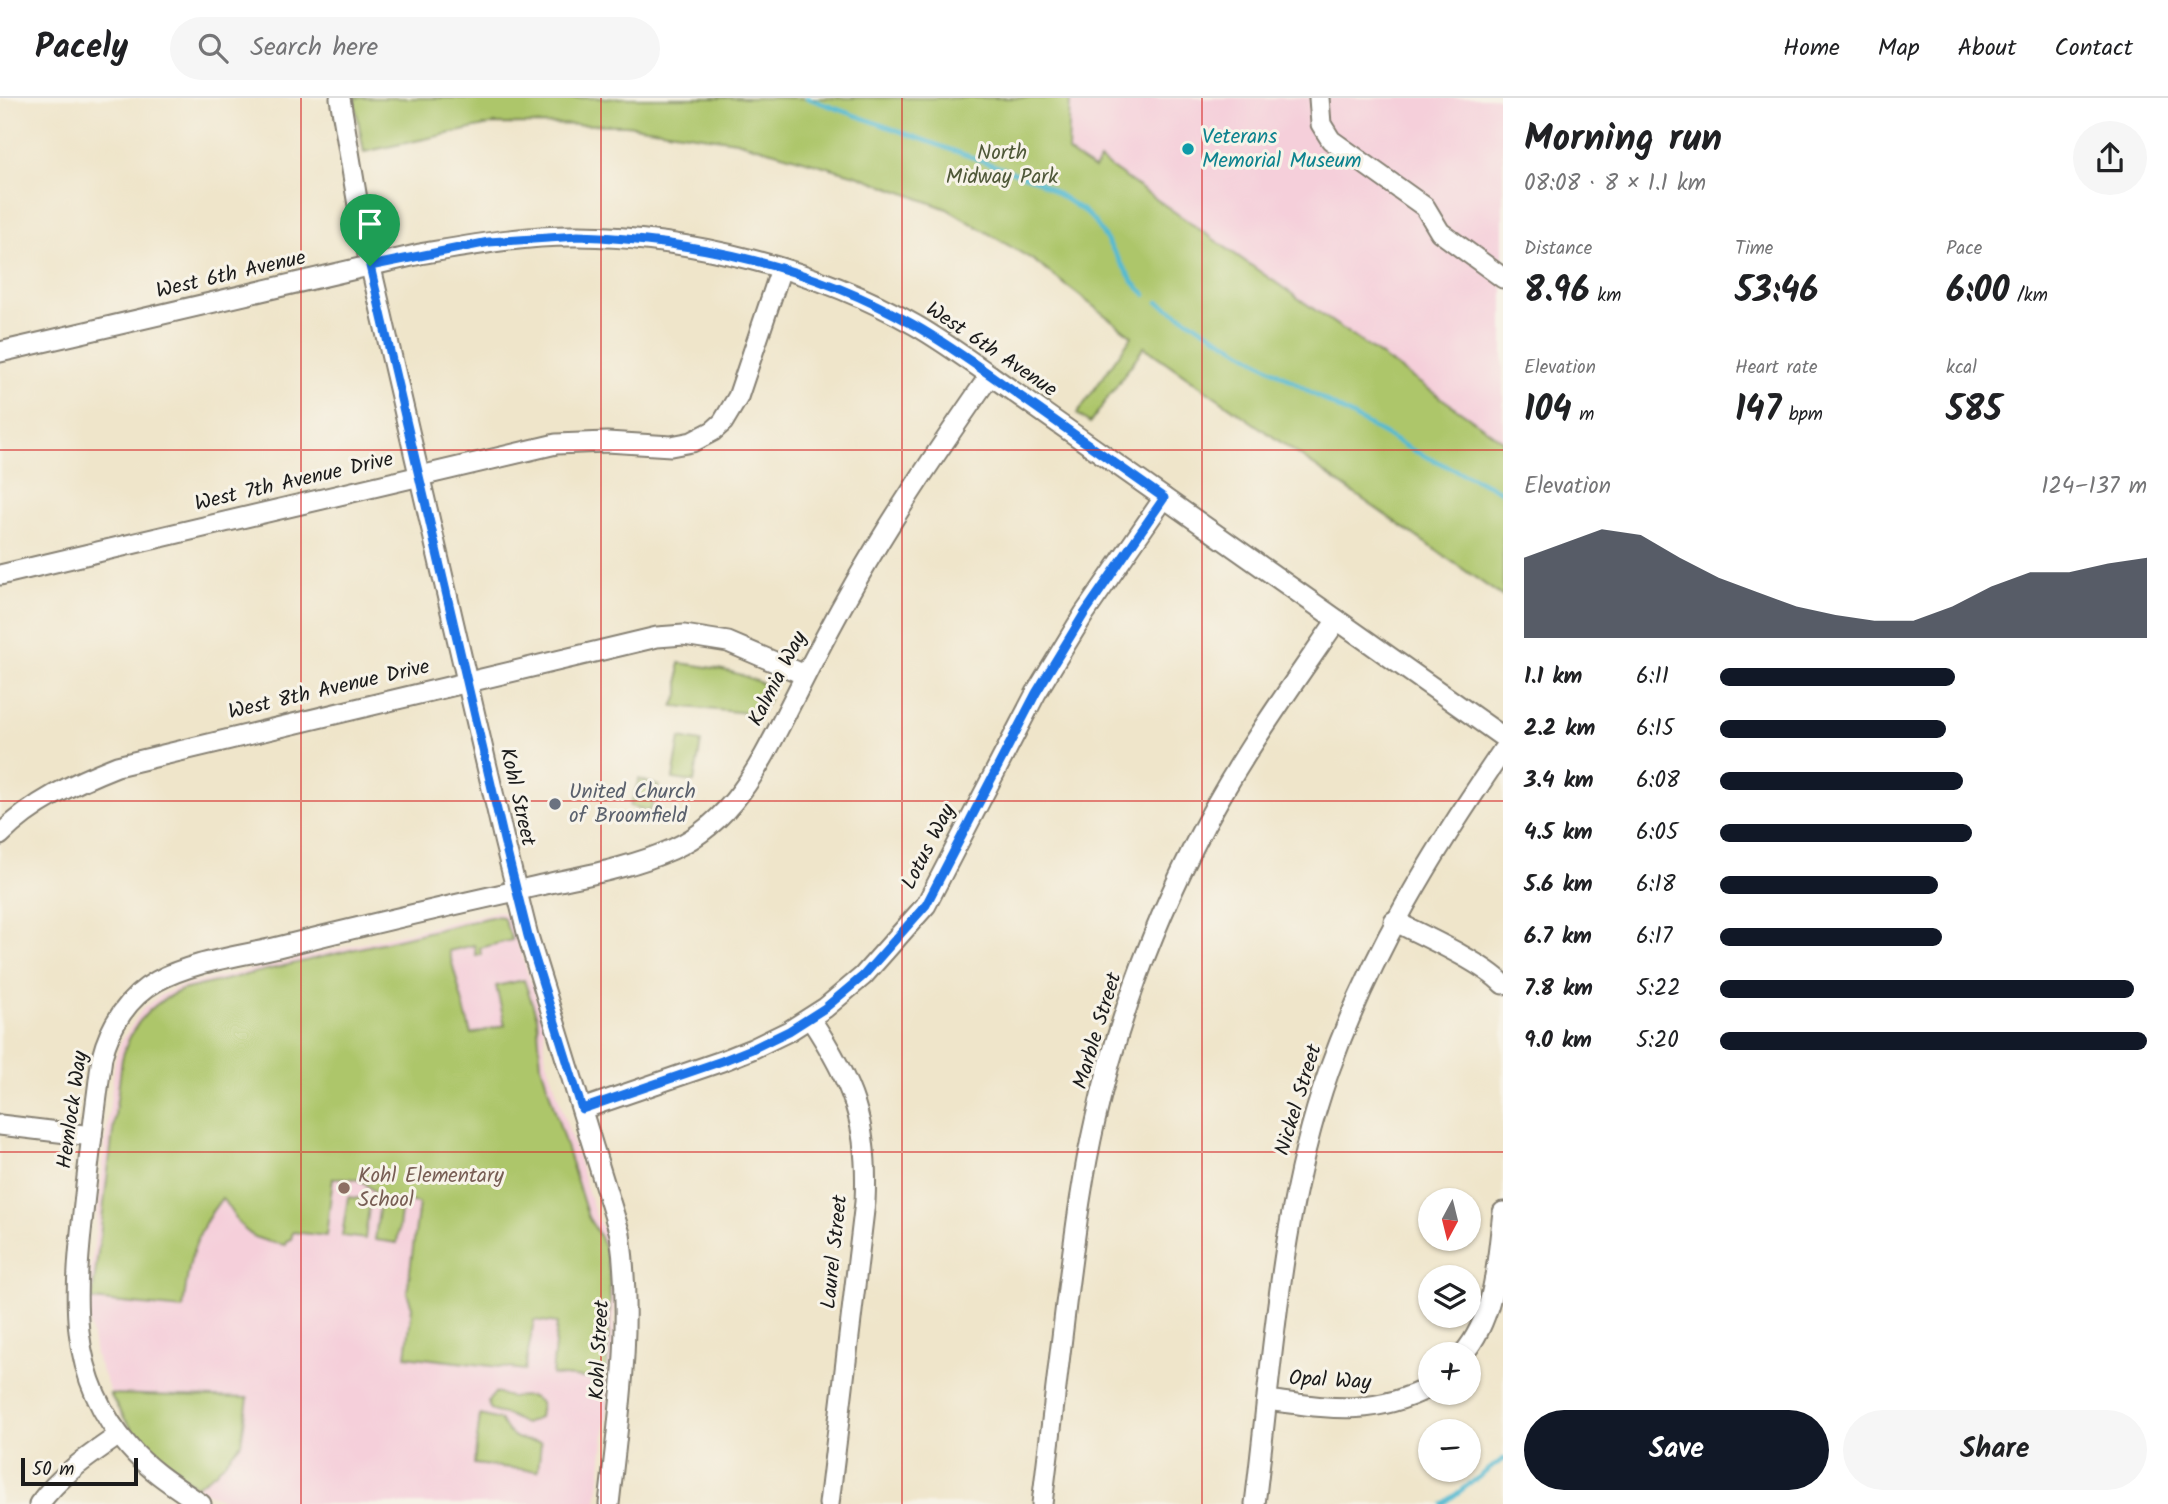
<!DOCTYPE html>
<html lang="en">
<head>
<meta charset="utf-8">
<style>
	:root { --surface:#fff; --page:#f6f6f6; --text:#202124; --muted:#757577; --line:#e0e0e0; --accent:#111827 }
	body { margin:0; font-family:Kalam,sans-serif; background:var(--page); color:var(--text); height:100vh; display:flex; flex-direction:column; font-size:26px; white-space:nowrap }
	* { box-sizing:border-box; margin:0 }
	p { font-size:23px; color:var(--muted) }
	.icon { flex:none; width:38px; height:38px; fill:none; stroke:currentColor; stroke-width:2; stroke-linecap:round; stroke-linejoin:round }
	.map { position:relative; flex:1; overflow:hidden }
	.drawer { display:flex; flex-direction:column; background:var(--surface); width:665px }
	.drawer>* { flex:none }
	.needle { width:46px; rotate:187deg }
	.controls { position:absolute; left:1418px; top:1090px; display:grid; gap:14px }
	.controls a { display:grid; place-items:center; width:63px; height:63px; border-radius:50%; background:var(--surface); box-shadow:0 2px 5px #0004; font-size:35px }
	.scale { position:absolute; left:21px; bottom:18px; width:117px; box-sizing:border-box; padding-left:7px; border:4px solid #1c1c1c; border-top:0; font-size:19px; line-height:24px; white-space:nowrap; color:#1c1c1c; -webkit-text-stroke:5px #f7f3e8; paint-order:stroke }
	.pin { position:absolute; display:grid; place-items:center; width:60px; height:60px; color:#fff; margin:-72px -30px; border-radius:50% 50% 50% 0; rotate:-45deg; box-shadow:0 0 7px #0007 }
	.pin .icon { rotate:45deg }
	.round { display:grid; place-items:center; flex:none; width:74px; height:74px; border-radius:37px; background:var(--page) }
	.head { display:flex; align-items:center; justify-content:space-between; height:119px; padding:0 21px }
	h1 { font-size:38px; font-weight:800; line-height:52px }
	.metrics { display:grid; grid-template-columns:repeat(3,1fr); gap:10px; height:119px; padding:7px 21px }
	.metrics div { display:grid; align-content:center }
	.metrics b { font-size:35px; font-weight:800 }
	.metrics small { font-size:19px; font-weight:400 }
	.metrics p { font-size:19px }
	.chart { height:196px; padding:14px 21px }
	.chart p { display:flex; justify-content:space-between }
	.chart svg { width:100%; height:126px; margin-top:7px; fill:var(--accent); opacity:.7 }
	.button { display:flex; gap:14px; margin-top:auto; padding:14px 21px }
	.button a { flex:1; height:80px; border-radius:42px; background:var(--accent); color:#fff; font-size:28px; font-weight:800; line-height:80px; text-align:center }
	.button a+a { background:var(--page); color:var(--text) }
	ul { padding:0 21px; list-style:none; font-size:23px }
	li { display:grid; grid-template-columns:112px 84px 1fr; align-items:center; height:52px }
	li i { height:18px; border-radius:9px; background:var(--accent) }
	header { display:flex; align-items:center; gap:42px; box-sizing:border-box; height:98px; padding:0 35px; background:var(--surface); border-bottom:2px solid var(--line) }
	header strong { font-size:33px }
	nav { display:flex; gap:38px; margin-inline-start:auto; font-size:24px }
	.search { width:490px; height:63px; background:var(--page); display:flex; align-items:center; gap:18px; box-sizing:border-box; padding:0 24px; border-radius:38px; color:var(--muted); font-size:26px }
	main { display:flex; flex:1; min-height:0 }
	.map>svg:first-child { display:block }
	.built { fill:#f5cfda }
	.green { fill:#adc66b; stroke:#647144; stroke-width:2 }
	.lines { fill:none; stroke-linecap:round; stroke-linejoin:round }
	.stream { stroke:#53bad1; stroke-width:4.5 }
	.minor-casing { stroke:#868073; stroke-width:23 }
	.minor { stroke:#fff; stroke-width:19 }
	.route-casing { stroke:#fff; stroke-width:14 }
	.route { stroke:#1a73e8; stroke-width:9 }
	.grid { fill:none; stroke:#d62828; stroke-width:2; stroke-opacity:0.55 }
	.culture-dot { fill:#0f9aa8; stroke:#f7f3e8; stroke-width:2.5 }
	.worship-dot { fill:#6b7280; stroke:#f7f3e8; stroke-width:2.5 }
	.education-dot { fill:#8d6e63; stroke:#f7f3e8; stroke-width:2.5 }
	.labels { text-anchor:middle; dominant-baseline:central; stroke-width:6; stroke-linejoin:round; paint-order:stroke }
	.culture-label { font-size:21px; fill:#0d838f; stroke:#f7f3e8; text-anchor:start }
	.park-label { font-size:21px; fill:#4f5838; stroke:#f7f3e8 }
	.street-label { font-size:21px; fill:#1c1c1c; stroke:#f7f3e8 }
	.worship-label { font-size:21px; fill:#5b616d; stroke:#f7f3e8; text-anchor:start }
	.education-label { font-size:21px; fill:#785e54; stroke:#f7f3e8; text-anchor:start }
</style>
</head>
<body>
<header>
<strong>Pacely</strong>
<div class="search"><svg class="icon" aria-label="search" viewBox="0 0 24 24"><circle cx="10" cy="10" r="6"/><path d="M15 15l6 6"/></svg>Search here</div>
<nav><a>Home</a><a>Map</a><a>About</a><a>Contact</a></nav>
</header>
<main>
<div class="map">
<svg width="1503" height="1406" viewBox="0 0 1503 1406">
	<rect width="100%" height="100%" fill="#f7f3e8"/>
	<filter id="ink" filterUnits="userSpaceOnUse"><feTurbulence type="fractalNoise" baseFrequency=".0143" numOctaves="2"/><feDisplacementMap in="SourceGraphic" scale="14" xChannelSelector="R" yChannelSelector="G"/><feConvolveMatrix kernelMatrix="1 2 1 2 8 2 1 2 1" color-interpolation-filters="sRGB"/></filter>
	<filter id="wash" filterUnits="userSpaceOnUse"><feTurbulence type="fractalNoise" baseFrequency=".00686" numOctaves="4" result="noise"/><feDisplacementMap in="SourceGraphic" scale="28" xChannelSelector="R" yChannelSelector="G"/><feGaussianBlur stdDeviation="1.57" result="paint"/><feColorMatrix in="noise" values="0 0 0 0 0 0 0 0 0 0 0 0 0 0 0 0 0 1.4 0 .05"/><feComposite in="paint" operator="in"/></filter>
	<g filter="url(#wash)">
		<rect width="100%" height="100%" fill="#efe5ca"/>
		<!-- built -->
		<g class="built">
			<polygon points="1070,0 1503,0 1503,343 1101,62 1094,71 1068,53"/>
			<polygon points="498,813 508,817 510,823 543,919 545,957 597,1122 609,1139 614,1197 614,1254 597,1406 235,1406 203,1393 171,1372 153,1356 119,1315 95,1257 88,1216 88,1198 115,963 121,944 142,912 158,899 178,889"/>
		</g>
		<!-- green -->
		<g class="green">
			<polygon points="354,0 1070,0 1068,54 1094,71 1100,62 1503,343 1503,499 1144,249 1090,325 1077,316 1132,238 1033,162 947,111 859,78 736,43 626,27 494,26 364,54"/>
			<path d="M679,565C710,569 735,572 763,586L769,601L759,616L673,608L679,597Z"/>
			<polygon points="680,640 701,644 694,684 673,681"/>
			<polygon points="639,681 659,688 650,713 630,708"/>
			<path d="M495,818L503,819L512,842L480,850L481,857L476,858L474,847L449,853L471,936L505,927L496,888L524,882L537,919L541,967L588,1119C594,1129 600,1137 604,1148C615,1184 608,1244 606,1282L552,1277L557,1225L534,1222L525,1272L406,1258L412,1209L407,1195L419,1105L379,1099C363,1081 358,1079 333,1080L326,1138L293,1134L291,1141L286,1143V1147C244,1141 244,1132 222,1100C193,1136 188,1166 183,1211L92,1202L122,961C130,928 151,905 182,892Z"/>
			<polygon points="348,1099 370,1102 365,1141 342,1138"/>
			<polygon points="380,1103 402,1106 397,1145 375,1142"/>
			<path d="M495,1295C501,1296 507,1299 513,1299C525,1299 531,1295 541,1305L539,1320L525,1326C519,1324 515,1320 509,1318C499,1313 489,1317 488,1303Z"/>
			<path d="M110,1296L248,1300L241,1345L216,1374L196,1388C158,1365 130,1335 110,1296Z"/>
			<path d="M480,1317L500,1322C510,1341 520,1343 541,1344L538,1373L474,1366Z"/>
		</g>
		<g class="lines">
			<!-- stream -->
			<g class="stream">
				<polyline points="807,0 1038,83 1085,114 1095,124 1134,185 1146,197"/>
				<polyline points="1158,204 1317,298 1414,353 1503,394"/>
				<polyline points="1443,1406 1503,1361"/>
			</g>
		</g>
	</g>
	<g filter="url(#ink)">
		<g class="lines">
			<!-- minor casing -->
			<g class="minor-casing">
				<g id="minor">
					<path d="M340,0L362,131L504,742L528,838L620,1136C633,1227 619,1316 609,1406"/>
					<polyline points="1319,0 1321,26 1331,42 1425,109 1440,134 1503,180"/>
					<path d="M0,254L420,156C473,147 525,137 579,138C690,139 818,171 915,227C941,242 966,260 990,277L1503,639"/>
					<polyline points="0,477 556,346 607,344 671,348 692,344 713,333 723,324 738,299 781,171"/>
					<path d="M0,737C33,704 74,685 117,668L657,539L684,537L728,544L805,577"/>
					<path d="M1394,823C1424,838 1482,864 1503,886"/>
					<path d="M810,920C853,985 869,1025 865,1104L829,1406"/>
					<polyline points="582,1011 722,963 752,951 789,933 825,910 863,878 926,807 1036,595 1084,516 1164,400"/>
					<polyline points="0,1027 92,1038"/>
					<path d="M1463,1256C1496,1218 1497,1162 1503,1114"/>
					<path d="M1267,1302C1330,1310 1371,1319 1430,1289"/>
					<path d="M39,1406C60,1377 90,1357 119,1337"/>
					<path d="M201,1406C176,1389 150,1373 130,1350C63,1276 75,1188 85,1097C90,1051 96,1005 102,959C110,928 128,899 157,883C191,864 236,859 274,850C354,830 435,811 516,793C568,780 624,773 673,751C738,721 764,658 795,598C814,560 834,522 855,485C896,413 943,345 990,277"/>
					<path d="M1042,1406C1050,1339 1058,1273 1066,1206C1074,1145 1081,1084 1095,1023C1116,929 1150,836 1193,750C1233,669 1286,596 1337,522"/>
					<path d="M1255,1406C1273,1261 1280,1111 1329,973C1371,855 1432,755 1503,652"/>
				</g>
			</g>
			<!-- minor -->
			<use href="#minor" class="minor"/>
		</g>
	</g>
	<g class="lines" filter="url(#ink)">
		<!-- route casing -->
		<g class="route-casing">
			<path id="route" d="M578,138C694,142 812,168 914,227C951,248 986,274 1020,298C1068,332 1116,366 1164,400L1084,516L1036,595L926,807L863,878L825,910L789,933L752,951L722,963L582,1011L528,838L504,742L370,168L489,144Z"/>
		</g>
		<!-- route -->
		<use href="#route" class="route"/>
	</g>
	<!-- grid -->
	<path class="grid" d="M301,0V1406M601,0V1406M902,0V1406M1202,0V1406M0,352H1503M0,703H1503M0,1054H1503"/>
	<!-- markers -->
	<circle class="culture-dot" cx="1188" cy="51" r="7"/>
	<circle class="worship-dot" cx="555" cy="706" r="7"/>
	<circle class="education-dot" cx="344" cy="1090" r="7"/>
	<g class="labels">
		<!-- culture labels -->
		<g class="culture-label">
			<text x="1202" y="39">Veterans<tspan x="1202" dy="24">Memorial Museum</tspan></text>
		</g>
		<!-- park labels -->
		<g class="park-label">
			<text x="1002" y="55">North<tspan x="1002" dy="24">Midway Park</tspan></text>
		</g>
		<!-- street labels -->
		<g class="street-label">
			<text transform="translate(231 177) rotate(-13)">West 6th Avenue</text>
			<text transform="translate(991 252) rotate(34)">West 6th Avenue</text>
			<text transform="translate(294 384) rotate(-13)">West 7th Avenue Drive</text>
			<text transform="translate(778 581) rotate(-63)">Kalmia Way</text>
			<text transform="translate(329 592) rotate(-13)">West 8th Avenue Drive</text>
			<text transform="translate(517 699) rotate(77)">Kohl Street</text>
			<text transform="translate(929 749) rotate(-63)">Lotus Way</text>
			<text transform="translate(1098 933) rotate(-73)">Marble Street</text>
			<text transform="translate(1299 1002) rotate(-73)">Nickel Street</text>
			<text transform="translate(73 1012) rotate(-82)">Hemlock Way</text>
			<text transform="translate(835 1154) rotate(-84)">Laurel Street</text>
			<text transform="translate(600 1252) rotate(-87)">Kohl Street</text>
			<text transform="translate(1330 1283) rotate(3)">Opal Way</text>
		</g>
		<!-- worship labels -->
		<g class="worship-label">
			<text x="569" y="694">United Church<tspan x="569" dy="24">of Broomfield</tspan></text>
		</g>
		<!-- education labels -->
		<g class="education-label">
			<text x="358" y="1078">Kohl Elementary<tspan x="358" dy="24">School</tspan></text>
		</g>
	</g>
</svg>
<div class="controls">
<a><svg class="needle" viewBox="-14 -14 28 28"><path d="M0-13l5 13h-10z" fill="#e53935"/><path d="M0 13l5-13h-10z" fill="#757577"/></svg></a>
<a><svg class="icon" aria-label="layers" viewBox="0 0 24 24"><path d="M12 4l9 5-9 5-9-5zM3 14l9 5 9-5"/></svg></a>
<a>+</a>
<a>−</a>
</div>
<div class="scale">50 m</div>
<div class="pin" style="left:370px;top:168px;background:#1e9e55"><svg class="icon" aria-label="arrive" viewBox="0 0 24 24"><path d="M6 21V4h12l-3 4 3 4H6"/></svg></div>
</div>
<section class="drawer">
<div class="head"><div><h1>Morning run</h1><p>08:08 · 8 × 1.1 km</p></div><a class="round"><svg class="icon" aria-label="share" viewBox="0 0 24 24"><path d="M12 15V3M7 8l5-5 5 5M5 13v7h14v-7"/></svg></a></div>
<div class="metrics">
<div><p>Distance</p><b>8.96<small> km</small></b></div>
<div><p>Time</p><b>53:46</b></div>
<div><p>Pace</p><b>6:00<small> /km</small></b></div>
</div>
<div class="metrics">
<div><p>Elevation</p><b>104<small> m</small></b></div>
<div><p>Heart rate</p><b>147<small> bpm</small></b></div>
<div><p>kcal</p><b>585</b></div>
</div>
<div class="chart"><p><span>Elevation</span>124–137 m</p>
<svg viewBox="0 0 160 44" preserveAspectRatio="none"><path d="M0 44V16L10 11L20 6L30 8L40 16L50 23L60 28L70 33L80 36L90 38L100 38L110 33L120 26L130 21L140 21L150 18L160 16V44z"/></svg>
</div>
<ul>
<li><b>1.1 km</b>6:11<i style="width:55%"></i></li>
<li><b>2.2 km</b>6:15<i style="width:53%"></i></li>
<li><b>3.4 km</b>6:08<i style="width:57%"></i></li>
<li><b>4.5 km</b>6:05<i style="width:59%"></i></li>
<li><b>5.6 km</b>6:18<i style="width:51%"></i></li>
<li><b>6.7 km</b>6:17<i style="width:52%"></i></li>
<li><b>7.8 km</b>5:22<i style="width:97%"></i></li>
<li><b>9.0 km</b>5:20<i style="width:100%"></i></li>
</ul>
<div class="button"><a>Save</a><a>Share</a></div>
</section>
</main>
</body>
</html>
